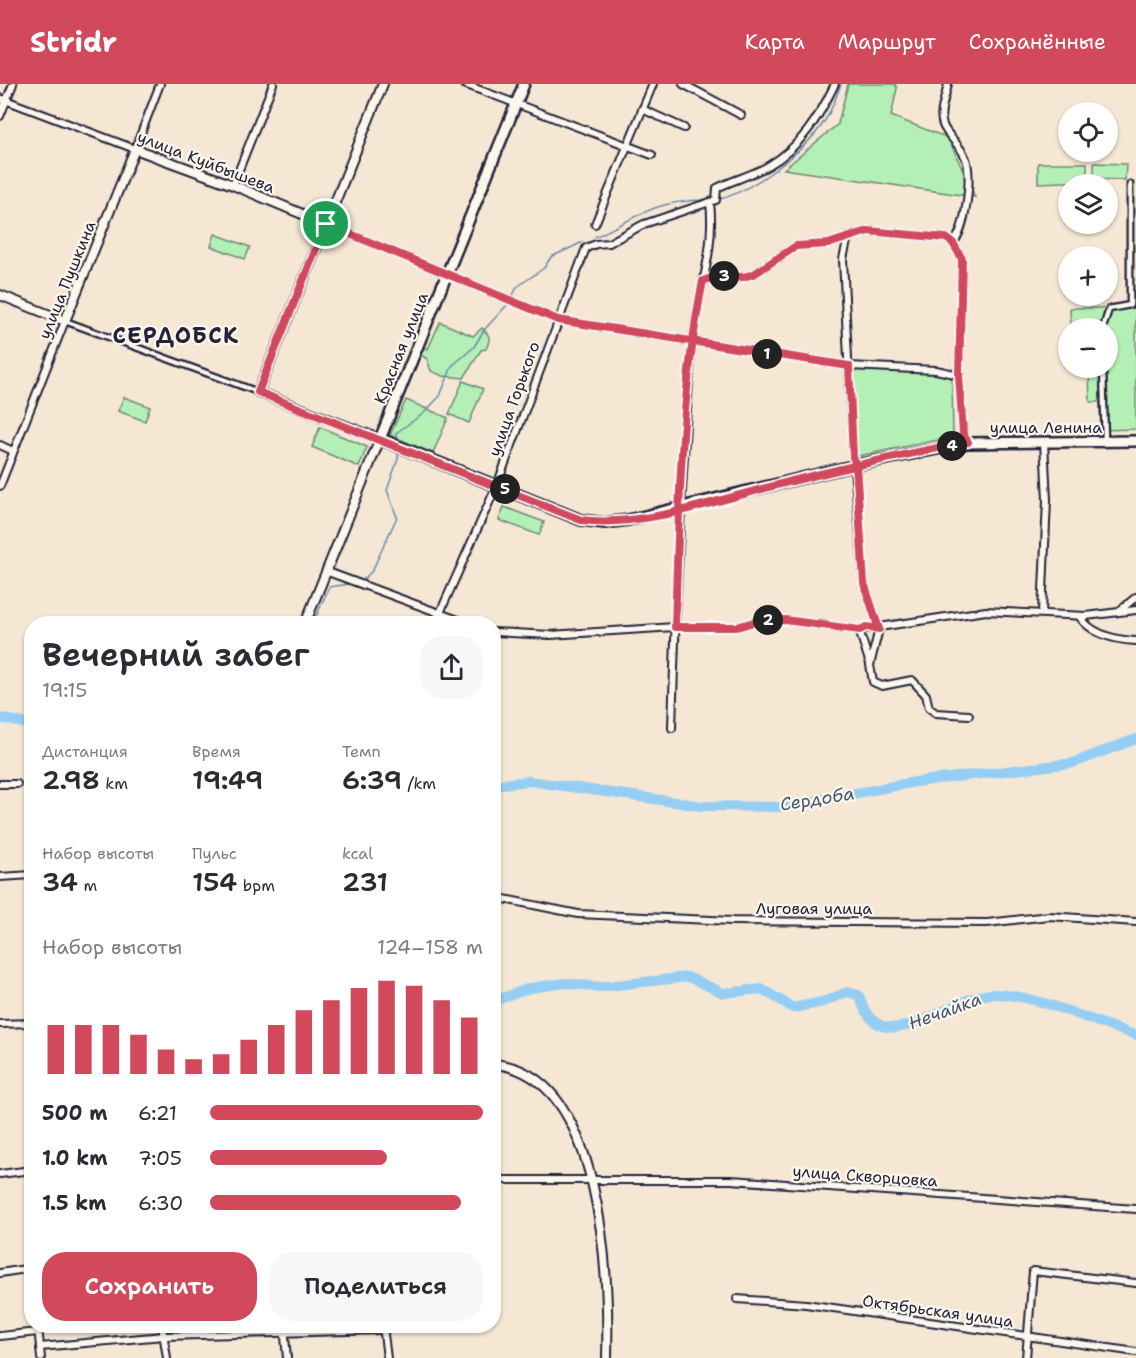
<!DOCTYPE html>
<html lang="ru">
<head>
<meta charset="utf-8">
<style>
	:root { --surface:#fff; --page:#f7f7f7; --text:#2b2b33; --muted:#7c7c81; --accent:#d1495b }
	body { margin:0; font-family:"Shantell Sans",sans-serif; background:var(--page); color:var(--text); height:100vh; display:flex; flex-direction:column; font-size:22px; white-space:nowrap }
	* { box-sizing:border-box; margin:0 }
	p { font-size:20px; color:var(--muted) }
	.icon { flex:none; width:33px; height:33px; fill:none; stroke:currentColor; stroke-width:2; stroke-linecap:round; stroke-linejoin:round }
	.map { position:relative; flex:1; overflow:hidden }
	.details { position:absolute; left:24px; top:532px; width:477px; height:717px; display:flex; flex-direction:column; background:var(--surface); border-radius:24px; box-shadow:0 2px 4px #0004 }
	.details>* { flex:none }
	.fabs { position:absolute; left:1058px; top:18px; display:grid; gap:12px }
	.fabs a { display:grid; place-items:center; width:60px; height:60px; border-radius:50%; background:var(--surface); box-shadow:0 2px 4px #0004; font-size:30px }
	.pin { position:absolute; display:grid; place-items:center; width:51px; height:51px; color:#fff; margin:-26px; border:3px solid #fff; border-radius:50%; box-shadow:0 2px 6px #0007 }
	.km { position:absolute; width:30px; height:30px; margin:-15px; border-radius:50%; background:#222; color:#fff; font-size:16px; line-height:30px; text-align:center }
	.round { display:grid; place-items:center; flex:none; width:63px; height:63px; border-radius:24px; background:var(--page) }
	.summary { display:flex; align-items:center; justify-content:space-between; height:102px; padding:0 18px }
	h1 { font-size:33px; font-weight:600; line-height:45px }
	.metrics { display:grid; grid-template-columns:repeat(3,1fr); gap:9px; height:102px; padding:6px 18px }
	.metrics div { display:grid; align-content:center }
	.metrics b { font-size:26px; font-weight:600 }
	.metrics small { font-size:16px; font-weight:400 }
	.metrics p { font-size:16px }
	.chart { height:168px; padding:12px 18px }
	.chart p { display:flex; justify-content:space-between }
	.chart svg { width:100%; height:108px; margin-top:6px; stroke:var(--accent); stroke-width:6 }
	.primary-button { display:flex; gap:12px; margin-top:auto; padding:12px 18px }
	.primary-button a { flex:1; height:69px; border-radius:24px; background:var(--accent); color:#fff; font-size:24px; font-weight:600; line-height:69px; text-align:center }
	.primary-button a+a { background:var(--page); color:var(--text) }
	ul { padding:0 18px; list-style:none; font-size:20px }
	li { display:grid; grid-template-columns:96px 72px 1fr; align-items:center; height:45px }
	li i { height:15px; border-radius:8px; background:var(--accent) }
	header { display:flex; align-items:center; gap:36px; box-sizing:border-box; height:84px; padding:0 30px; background:var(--accent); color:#fff }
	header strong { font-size:28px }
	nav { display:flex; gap:33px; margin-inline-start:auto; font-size:21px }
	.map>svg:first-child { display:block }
	.green { fill:#b4f0b5; stroke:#6b8978; stroke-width:1.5 }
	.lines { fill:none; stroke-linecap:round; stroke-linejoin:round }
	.stream { stroke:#6789ab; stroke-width:1.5 }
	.river { stroke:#95cef5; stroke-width:10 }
	.pedestrian-casing { stroke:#22223b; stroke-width:9 }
	.minor-casing { stroke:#22223b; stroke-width:10 }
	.tertiary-casing { stroke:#22223b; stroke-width:12 }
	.secondary-casing { stroke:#22223b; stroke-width:14 }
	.pedestrian { stroke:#fbf7ec; stroke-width:4.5 }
	.minor { stroke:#fbf7ec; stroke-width:6 }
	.tertiary { stroke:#fbf7ec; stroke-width:8 }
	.secondary { stroke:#fbf7ec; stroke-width:9 }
	.route-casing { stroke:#fff; stroke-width:12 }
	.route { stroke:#d1495b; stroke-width:8 }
	.labels { text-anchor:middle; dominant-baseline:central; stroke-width:4.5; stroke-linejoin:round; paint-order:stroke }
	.street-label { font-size:16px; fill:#22223b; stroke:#fbf7ec }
	.water-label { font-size:18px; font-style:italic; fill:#445673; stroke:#fbf7ec }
	.district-label { font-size:22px; font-weight:bold; letter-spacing:1.5px; fill:#22223b; stroke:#fbf7ec }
</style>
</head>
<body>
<header>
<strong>Stridr</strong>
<nav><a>Карта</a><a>Маршрут</a><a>Сохранённые</a></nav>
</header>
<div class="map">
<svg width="1136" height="1274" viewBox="0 0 1136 1274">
	<rect width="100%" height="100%" fill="#f5e7d3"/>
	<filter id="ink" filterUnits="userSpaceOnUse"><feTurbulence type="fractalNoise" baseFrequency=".0167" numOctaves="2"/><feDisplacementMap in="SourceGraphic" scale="12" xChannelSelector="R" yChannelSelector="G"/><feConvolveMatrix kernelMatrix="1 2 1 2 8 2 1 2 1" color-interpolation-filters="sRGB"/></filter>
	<g filter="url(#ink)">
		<!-- green -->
		<g class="green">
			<polygon points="848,0 895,0 897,4 891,32 948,54 975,113 784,85 838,40"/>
			<polygon points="1038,79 1087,79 1087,97 1038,99"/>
			<polygon points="1094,79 1126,80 1125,96 1094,95"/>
			<polygon points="215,150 250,163 245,175 211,162"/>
			<polygon points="1070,224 1136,224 1136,345 1101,346 1100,318 1090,318 1089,288 1072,288 1072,284 1107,284 1107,244 1071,244"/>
			<path d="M440,238L473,252L482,244C490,251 491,255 486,265L481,266L464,294L443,292L431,287L427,275L419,270L422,263L428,265Z"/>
			<polygon points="852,286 941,290 952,294 953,353 853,373"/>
			<polygon points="463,297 483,305 469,339 449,330"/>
			<polygon points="124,313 150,323 145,337 118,327"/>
			<polygon points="406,316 448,334 433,369 390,351"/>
			<polygon points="320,343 367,363 359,383 312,363"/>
			<polygon points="504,423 544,438 539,451 499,436"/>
		</g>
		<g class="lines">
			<!-- stream -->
			<g class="stream">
				<path d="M717,116C751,108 804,68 824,38C832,27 836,13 841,0"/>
				<path d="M595,153C641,132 651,117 706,116"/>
				<polyline points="511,215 517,203 544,184 551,173 583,158"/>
				<polyline points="396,356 396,349 424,329 440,312 452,282 474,263 484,246 509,219"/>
				<polyline points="363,496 372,487 397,433 387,406 398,375 398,368"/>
				<polyline points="313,540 329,503 350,500"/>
			</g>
			<!-- river -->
			<g class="river">
				<polyline points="0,634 32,641"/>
				<polyline points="494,701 529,697 702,722 783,723 915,698 1073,679 1136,655"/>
				<path d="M494,917L530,904L565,899L599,903L688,893L723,909L762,905L793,924L823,918L847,908L859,911C880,986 951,908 995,910C1043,912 1091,938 1136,951"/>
			</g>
			<!-- pedestrian casing -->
			<g class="pedestrian-casing">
				<g id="pedestrian">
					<polyline points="65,237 258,308"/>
					<polyline points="1103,244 1109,225 1130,221 1130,100"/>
					<polyline points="1103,284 1105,358"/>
				</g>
			</g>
			<!-- minor casing -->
			<g class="minor-casing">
				<g id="minor">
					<polyline points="464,0 652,71"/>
					<polyline points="683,0 741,31"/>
					<path d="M948,0C946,12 938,29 943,41C947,52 961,61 966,75C972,93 966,146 953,159L962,175L959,291L963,350L968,359"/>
					<polyline points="0,14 135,65 160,0"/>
					<polyline points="642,25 684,44"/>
					<polyline points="0,32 13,0"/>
					<polyline points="233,101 273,0"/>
					<polyline points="326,140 558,236 849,282 936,286 959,291"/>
					<polyline points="595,140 653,0"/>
					<polyline points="848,153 843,175 853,373 864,499 879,545 870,581 873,598 882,602 912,596 926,611 929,624 936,629 969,631"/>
					<polyline points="703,197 719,191 743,193 754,190 796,162 828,160 868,147 946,154 953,159"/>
					<polyline points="0,361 13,367"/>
					<polyline points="0,402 65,237"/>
					<polyline points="328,488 469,540"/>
					<polyline points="1118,528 1136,513"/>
					<polyline points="1042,529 1047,416 1044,358"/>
					<path d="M1079,532C1092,551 1115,556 1136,557"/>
					<path d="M435,540L497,401L586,164L596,160L609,159L644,140L716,116L717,104C733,96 752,91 768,82C801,63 819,33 835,0"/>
					<polyline points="859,546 870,580"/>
					<polyline points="494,548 550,551 675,543 737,543 757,537 785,536 859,546 986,527 1086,532 1136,526"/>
					<path d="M672,644C676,516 681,389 692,262C696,214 716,167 710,119"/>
					<polyline points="0,700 17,700"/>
					<polyline points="0,793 32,791"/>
					<polyline points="494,813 578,830 733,837 987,839 1049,832 1136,838"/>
					<polyline points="0,940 32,939"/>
					<polyline points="0,1090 32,1086"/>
					<polyline points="494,1096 731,1096 1136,1125"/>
					<polyline points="0,1189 32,1184"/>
					<polyline points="737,1215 806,1220 1136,1268"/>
					<polyline points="38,1242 41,1274"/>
					<polyline points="162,1242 167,1274"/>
					<polyline points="284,1242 287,1274"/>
					<polyline points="383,1242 387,1274"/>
					<polyline points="0,1252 38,1248"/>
					<polyline points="40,1263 164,1252 383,1246"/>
					<polyline points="1026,1274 1033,1187 1136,1199"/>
				</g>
			</g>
			<!-- tertiary casing -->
			<g class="tertiary-casing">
				<g id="tertiary">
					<polyline points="0,211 65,237 135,65 233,101 326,140"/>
					<polyline points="305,540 380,355 258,308 383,0"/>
					<path d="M494,980C604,989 609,1194 607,1274"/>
				</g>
			</g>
			<!-- secondary casing -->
			<g class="secondary-casing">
				<polyline id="secondary" points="524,0 380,355 581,436 605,439 628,436 856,381 968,359 1136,357"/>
			</g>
			<!-- pedestrian -->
			<use href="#pedestrian" class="pedestrian"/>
			<!-- minor -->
			<use href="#minor" class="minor"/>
			<!-- tertiary -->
			<use href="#tertiary" class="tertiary"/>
			<!-- secondary -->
			<use href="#secondary" class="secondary"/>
		</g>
	</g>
	<g class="lines" filter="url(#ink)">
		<!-- route casing -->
		<g class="route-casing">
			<path id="route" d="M326,140L558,236L849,282L853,373L856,381L864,499L879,545L866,543L860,546L785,536L757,537L737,543H675C679,428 680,310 703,197L719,191L743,193L754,190L796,162L828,160L868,147L946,154L953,159L962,175L959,291L963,350L968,358C902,371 837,385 773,402C714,417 642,444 581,436L258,308L326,140"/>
		</g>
		<!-- route -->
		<use href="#route" class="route"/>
	</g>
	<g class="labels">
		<!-- street labels -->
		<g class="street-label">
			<text transform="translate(206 78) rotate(21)">улица Куйбышева</text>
			<text transform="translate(67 196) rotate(-68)">улица Пушкина</text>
			<text transform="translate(401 264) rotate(-68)">Красная улица</text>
			<text transform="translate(514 315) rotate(-70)">улица Горького</text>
			<text x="1046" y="343">улица Ленина</text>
			<text x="814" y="824">Луговая улица</text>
			<text transform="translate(865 1092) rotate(4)">улица Скворцовка</text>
			<text transform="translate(938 1227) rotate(8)">Октябрьская улица</text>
		</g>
		<!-- water labels -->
		<g class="water-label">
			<text transform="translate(817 715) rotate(-9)">Сердоба</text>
			<text transform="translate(945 927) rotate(-20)">Нечайка</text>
		</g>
		<!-- district labels -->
		<g class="district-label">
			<text x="176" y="251">СЕРДОБСК</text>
		</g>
	</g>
</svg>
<div class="fabs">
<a><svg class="icon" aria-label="locate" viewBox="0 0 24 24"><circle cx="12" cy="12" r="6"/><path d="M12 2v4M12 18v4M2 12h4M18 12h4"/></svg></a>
<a><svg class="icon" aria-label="layers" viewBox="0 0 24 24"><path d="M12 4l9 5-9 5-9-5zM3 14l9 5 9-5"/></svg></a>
<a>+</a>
<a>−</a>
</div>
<div class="pin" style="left:326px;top:140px;background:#1e9e55"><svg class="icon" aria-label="arrive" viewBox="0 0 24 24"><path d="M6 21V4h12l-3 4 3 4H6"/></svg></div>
<b class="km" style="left:767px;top:270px">1</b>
<b class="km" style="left:768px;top:536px">2</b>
<b class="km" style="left:724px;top:192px">3</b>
<b class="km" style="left:952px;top:362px">4</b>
<b class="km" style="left:505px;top:405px">5</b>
<section class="details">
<div class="summary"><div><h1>Вечерний забег</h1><p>19:15</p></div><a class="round"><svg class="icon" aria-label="share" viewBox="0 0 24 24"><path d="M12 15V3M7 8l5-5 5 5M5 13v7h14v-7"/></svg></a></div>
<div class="metrics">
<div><p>Дистанция</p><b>2.98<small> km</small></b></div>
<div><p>Время</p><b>19:49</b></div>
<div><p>Темп</p><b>6:39<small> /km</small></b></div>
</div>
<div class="metrics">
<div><p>Набор высоты</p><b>34<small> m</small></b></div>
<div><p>Пульс</p><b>154<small> bpm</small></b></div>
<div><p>kcal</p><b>231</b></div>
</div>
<div class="chart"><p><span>Набор высоты</span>124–158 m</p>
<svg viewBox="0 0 160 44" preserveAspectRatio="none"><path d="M5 44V24M15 44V24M25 44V24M35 44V28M45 44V34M55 44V38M65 44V36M75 44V30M85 44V24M95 44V18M105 44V14M115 44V9M125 44V6M135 44V8M145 44V14M155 44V21"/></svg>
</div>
<ul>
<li><b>500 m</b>6:21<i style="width:100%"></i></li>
<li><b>1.0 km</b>7:05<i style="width:65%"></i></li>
<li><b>1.5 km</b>6:30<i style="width:92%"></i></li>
</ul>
<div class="primary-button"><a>Сохранить</a><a>Поделиться</a></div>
</section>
</div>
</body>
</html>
